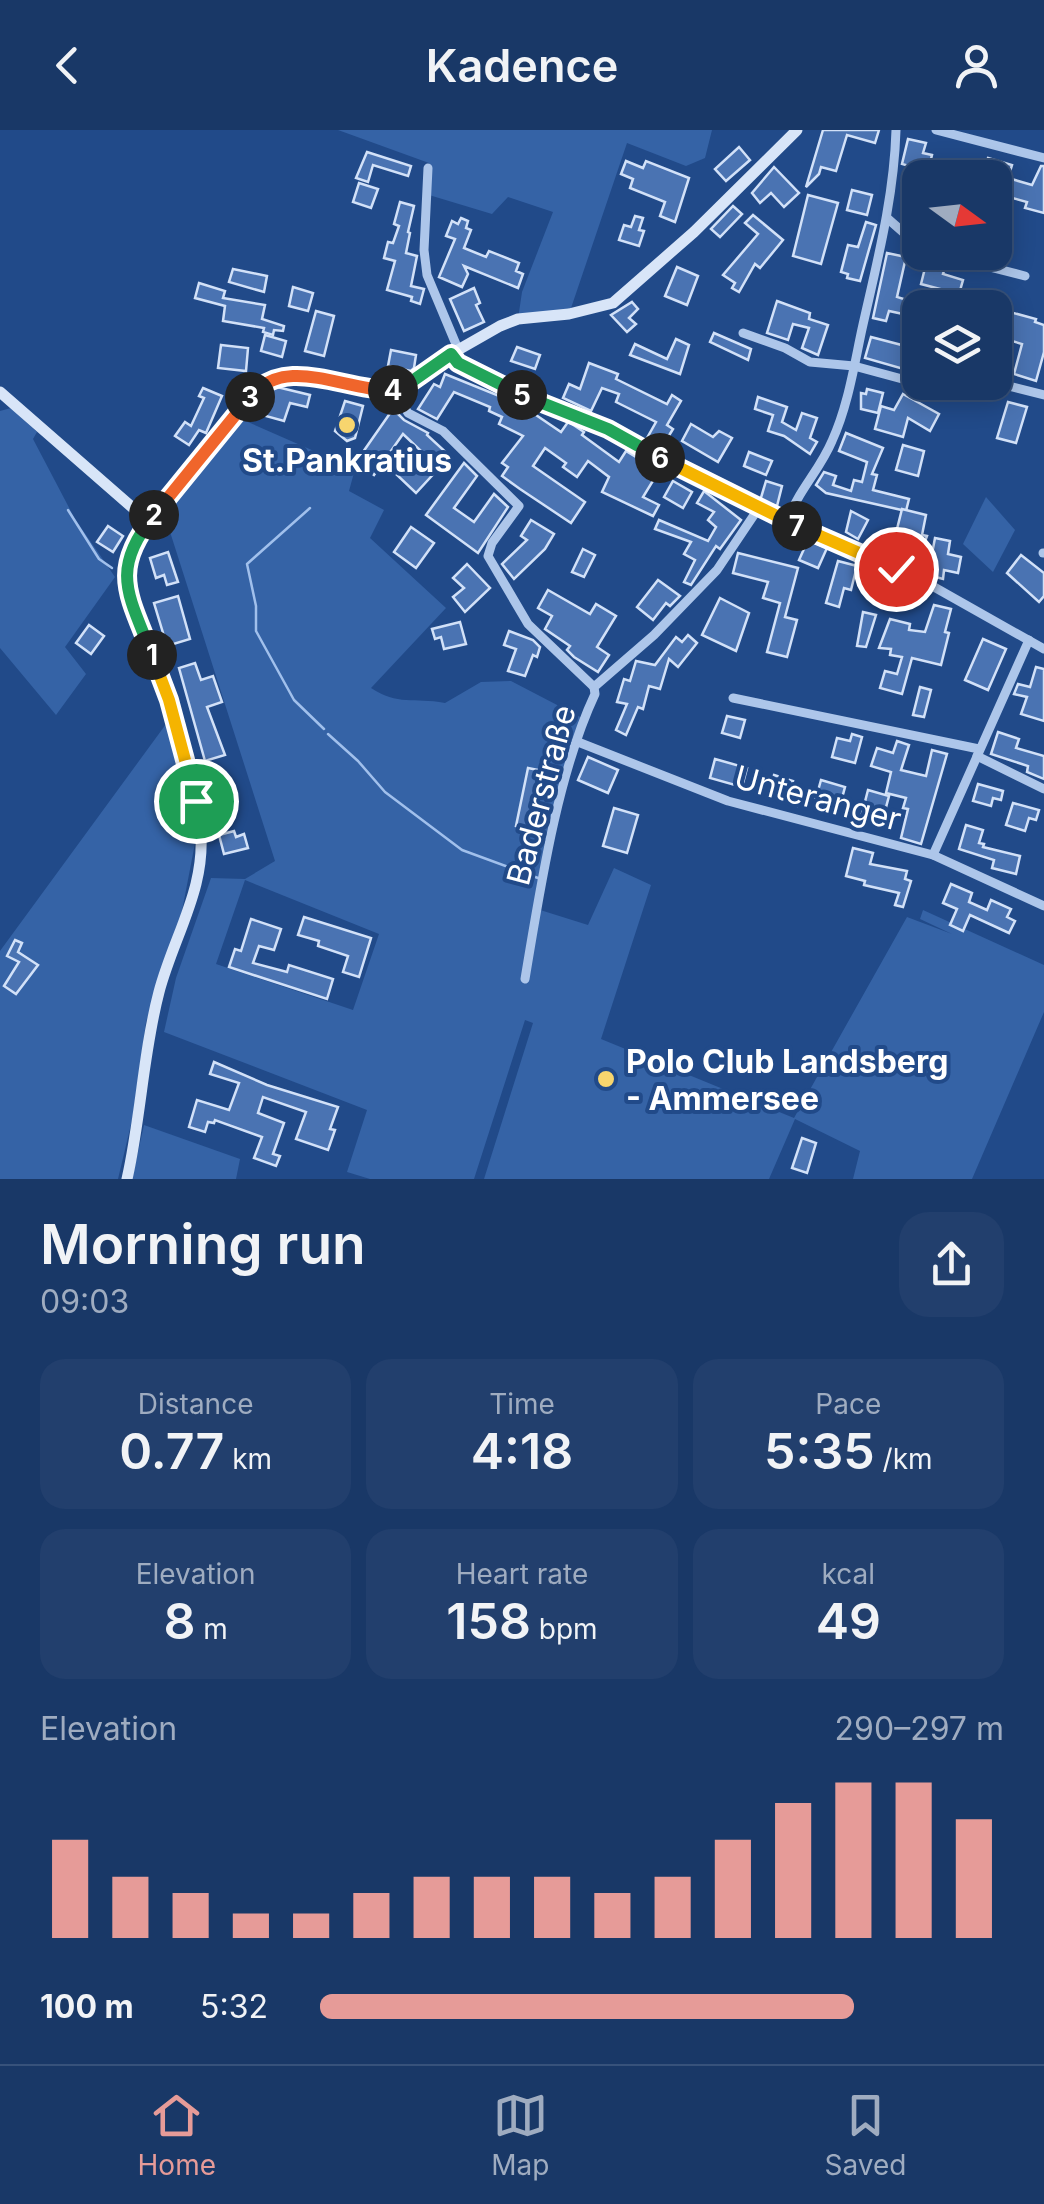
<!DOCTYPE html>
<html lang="en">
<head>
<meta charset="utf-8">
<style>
	:root { --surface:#193867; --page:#223f6d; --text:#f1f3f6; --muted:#9facc0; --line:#37527b; --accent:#e69b98 }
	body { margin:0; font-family:Inter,sans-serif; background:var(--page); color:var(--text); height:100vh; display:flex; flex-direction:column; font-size:38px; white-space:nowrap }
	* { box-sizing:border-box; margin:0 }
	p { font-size:32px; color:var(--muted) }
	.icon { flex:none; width:55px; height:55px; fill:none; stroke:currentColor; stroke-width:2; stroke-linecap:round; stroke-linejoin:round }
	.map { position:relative; height:1049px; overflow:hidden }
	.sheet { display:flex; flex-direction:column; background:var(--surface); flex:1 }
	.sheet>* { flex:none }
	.needle { width:65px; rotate:105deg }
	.controls { position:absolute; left:902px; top:30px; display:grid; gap:20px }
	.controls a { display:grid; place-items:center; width:110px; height:110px; border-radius:20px; background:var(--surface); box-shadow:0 5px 25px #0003,0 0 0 2px var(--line); font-size:50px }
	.pin { position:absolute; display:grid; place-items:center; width:85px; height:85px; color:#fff; margin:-42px; border:5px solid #fff; border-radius:50%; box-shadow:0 2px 10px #0007 }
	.km { position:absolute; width:50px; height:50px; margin:-25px; border-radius:50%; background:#222; color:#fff; font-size:28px; line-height:50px; text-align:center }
	.round { display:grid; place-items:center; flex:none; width:105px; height:105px; border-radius:30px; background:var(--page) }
	.overview { display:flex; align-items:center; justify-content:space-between; height:170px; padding:0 40px }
	h1 { font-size:55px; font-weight:600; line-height:75px }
	.stats { display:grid; grid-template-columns:repeat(3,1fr); gap:15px; height:170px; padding:10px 40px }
	.stats div { display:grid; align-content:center; border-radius:25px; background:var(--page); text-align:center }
	.stats b { font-size:50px; font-weight:600 }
	.stats small { font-size:28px; font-weight:400 }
	.stats p { font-size:28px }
	.chart { height:280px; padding:20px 40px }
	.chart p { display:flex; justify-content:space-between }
	.chart svg { width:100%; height:180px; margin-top:10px; stroke:var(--accent); stroke-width:6 }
	ul { padding:0 40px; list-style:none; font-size:32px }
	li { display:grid; grid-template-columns:160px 120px 1fr; align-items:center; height:75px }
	li i { height:25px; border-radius:12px; background:var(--accent) }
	header { display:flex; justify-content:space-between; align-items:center; height:130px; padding:0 40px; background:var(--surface); font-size:45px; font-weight:600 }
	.dock { display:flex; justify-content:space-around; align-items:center; height:140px; border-top:2px solid var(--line); background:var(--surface); font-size:28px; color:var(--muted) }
	.dock a { display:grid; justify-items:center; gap:5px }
	.dock .on { color:var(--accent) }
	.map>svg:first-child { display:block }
	.green { fill:#3563a6; fill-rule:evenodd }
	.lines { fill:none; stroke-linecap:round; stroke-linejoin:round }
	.stream { stroke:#a1c0ec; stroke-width:2.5 }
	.building { fill:#4a73b2; stroke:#d2e1f8; stroke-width:2.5 }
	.street { stroke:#adc6ea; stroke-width:9 }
	.secondary { stroke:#d8e5f8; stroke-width:11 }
	.split-1-casing { stroke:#fff; stroke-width:20 }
	.split-2-casing { stroke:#fff; stroke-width:20 }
	.split-3-casing { stroke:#fff; stroke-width:20 }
	.split-4-casing { stroke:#fff; stroke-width:20 }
	.split-5-casing { stroke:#fff; stroke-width:20 }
	.split-6-casing { stroke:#fff; stroke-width:20 }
	.split-7-casing { stroke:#fff; stroke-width:20 }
	.split-8-casing { stroke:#fff; stroke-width:20 }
	.split-1 { stroke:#f5b400; stroke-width:12 }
	.split-2 { stroke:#22a559; stroke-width:12 }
	.split-3 { stroke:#f0652b; stroke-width:12 }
	.split-4 { stroke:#f0652b; stroke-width:12 }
	.split-5 { stroke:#22a559; stroke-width:12 }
	.split-6 { stroke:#22a559; stroke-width:12 }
	.split-7 { stroke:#f5b400; stroke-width:12 }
	.split-8 { stroke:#f5b400; stroke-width:12 }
	.poi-dot { fill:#f7d56e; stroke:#214a89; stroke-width:4 }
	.labels { text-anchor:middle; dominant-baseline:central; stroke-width:8; stroke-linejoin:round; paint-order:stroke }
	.poi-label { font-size:32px; font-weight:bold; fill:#fff; stroke:#214a89 }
	.street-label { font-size:32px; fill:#fff; stroke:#214a89 }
</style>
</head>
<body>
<header><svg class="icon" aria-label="back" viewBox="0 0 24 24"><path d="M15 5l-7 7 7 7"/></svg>Kadence<svg class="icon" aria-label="person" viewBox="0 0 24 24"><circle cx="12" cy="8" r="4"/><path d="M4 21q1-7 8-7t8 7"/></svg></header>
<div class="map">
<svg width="1044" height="1049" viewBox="0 0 1044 1049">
	<rect width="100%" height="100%" fill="#214a89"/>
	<!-- green -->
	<g class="green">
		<polygon points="338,0 712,0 705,28 686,36 627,13 569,184 518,189 522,162 553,82 508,67 492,84 429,65 429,33"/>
		<polygon points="11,278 37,302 33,309 75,389 115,447 65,517 86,544 56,585 0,518 0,281"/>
		<path d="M241,289L355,339L349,361L384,380L370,408L446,478L371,558C398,576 413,567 445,573L481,552L511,551L584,589L570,627L537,779L588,795L614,738L651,755L601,909L794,988L907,787L952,804L920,789L923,780L1044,835V882L972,1049H853L860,1021L795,989L769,1049H484L533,893L525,890L474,1049H370L347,1042L367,980L164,902L176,848L211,748L245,749L275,731L164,383ZM245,750L379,804L353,880L216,834Z"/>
		<polygon points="986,367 1015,400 993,442 963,414"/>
		<polygon points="169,590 196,708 181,786 146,892 133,986 118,1049 0,1049 0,821"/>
		<polygon points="144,995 240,1029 236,1049 132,1049"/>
	</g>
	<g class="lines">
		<!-- stream -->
		<g class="stream">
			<polyline points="310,378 247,434 256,476 256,501 294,570 324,599"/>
			<polyline points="68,380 99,429 112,438"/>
			<polyline points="328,604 358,631 385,662 462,720 538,748"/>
		</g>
	</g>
	<!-- building -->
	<g class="building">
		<polygon points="823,0 879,0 875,13 847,5 836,41 821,37 819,44 806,57"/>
		<polygon points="908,9 926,13 923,23 932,25 929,37 921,34 919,39 902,34"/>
		<polygon points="739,17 750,30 726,51 715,39"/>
		<polygon points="367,22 411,36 408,46 373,35 368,52 356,48"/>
		<polygon points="988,28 1012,35 1008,48 1032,55 1041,36 1044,36 1044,83 1025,78 1027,72 1001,65 1005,52 983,46"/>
		<polygon points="626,31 643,38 646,31 689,48 675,92 660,86 665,72 630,58 633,49 621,44"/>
		<polygon points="774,37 799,63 784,77 771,63 760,73 752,63"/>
		<polygon points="359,53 378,59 371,78 353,72"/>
		<polygon points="852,60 872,65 867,85 847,80"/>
		<polygon points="808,65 838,73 821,134 793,126"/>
		<polygon points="400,72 414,76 408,102 410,103 406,123 417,126 411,156 424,159 420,174 411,171 412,167 387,160 395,131 384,128 388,112 393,113 399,96 394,94"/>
		<polygon points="733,76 742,84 720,107 711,99"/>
		<polygon points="753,85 783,110 760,138 755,134 739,162 732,158 735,153 723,145 758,104 745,93"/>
		<polygon points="635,86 643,88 639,100 644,101 639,116 619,110 624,95 631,97"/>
		<polygon points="461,88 468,91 466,98 471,100 464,118 486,127 489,121 519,133 516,141 523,144 518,158 464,136 468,144 462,157 439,147 455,109 446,106 452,91 458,94"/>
		<polygon points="866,92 876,95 860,151 847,148 848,144 841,142 848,115 858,117"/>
		<polygon points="887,123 906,127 897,167 907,170 903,184 889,181 886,191 873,188"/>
		<polygon points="927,130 946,134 943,144 963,150 959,164 921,154"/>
		<polygon points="677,137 698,146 687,175 665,166"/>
		<polygon points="233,139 267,146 264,162 229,152"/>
		<polygon points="199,153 225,161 223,168 265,175 262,189 284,196 283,201 274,200 273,205 263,202 264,198 223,191 225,176 195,168"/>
		<polygon points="293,157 313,163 308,181 289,176"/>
		<polygon points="474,158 480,173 476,175 484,192 464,201 450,169"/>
		<polygon points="777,171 810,183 809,189 828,195 818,225 802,218 809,198 793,194 788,210 767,203"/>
		<polygon points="632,172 638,179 629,188 636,194 627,202 611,185"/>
		<polygon points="995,178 1036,189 1035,192 1044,195 1044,222 1036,251 1014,244 1022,214 995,206"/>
		<polygon points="316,181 334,186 324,226 305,221"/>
		<polygon points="714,203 751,219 748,230 710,212"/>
		<polygon points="265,205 286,211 282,227 261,221"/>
		<polygon points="871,207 913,218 907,240 865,228"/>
		<polygon points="676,209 689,215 680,244 630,225 635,214 667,229"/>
		<polygon points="221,215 248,218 246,241 218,238"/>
		<polygon points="517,217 540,225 535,239 511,231"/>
		<polygon points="391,220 416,225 414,238 411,241 388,236"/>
		<polygon points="589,233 618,244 616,249 667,274 672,265 681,271 667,295 673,299 662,317 647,308 656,292 616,272 619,264 602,258 591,281 563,268 569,254 580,259"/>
		<polygon points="445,244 534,280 533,283 561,302 568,292 572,294 584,302 582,305 619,332 626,321 659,341 643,367 659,375 653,386 602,362 609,347 588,331 577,347 563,337 566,333 545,318 533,336 585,372 571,393 520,359 502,346 508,337 502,333 523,306 499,294 502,287 489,281 490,277 454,262 437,289 418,279 434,254 440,257"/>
		<polygon points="277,257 310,265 307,277 290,273 284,291 262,285 269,261"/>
		<polygon points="203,258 222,266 206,303 199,300 189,315 175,306 185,292 191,296 204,268 199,266"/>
		<polygon points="867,259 883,263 878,283 861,279 861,263 866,264"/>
		<polygon points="903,264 939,284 930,301 908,288 903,307 875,299 881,276 894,280"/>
		<polygon points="758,267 787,277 782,292 796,300 802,283 817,288 810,308 817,312 810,324 784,306 768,301 773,285 755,279"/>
		<polygon points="345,271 363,276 355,308 347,311 335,301"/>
		<polygon points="1008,272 1027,277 1016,313 997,308"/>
		<polygon points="393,279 404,290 428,303 427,305 450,326 416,363 397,345 420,320 403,304 374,345 356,332"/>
		<polygon points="691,294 713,307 719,301 732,308 718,332 682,311"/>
		<polygon points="846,303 883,318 872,344 877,345 873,360 909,369 906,381 826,363 816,355 824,342 836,346 833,355 851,361 854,350 862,352 867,332 839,321"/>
		<polygon points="903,315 924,321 918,346 896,340"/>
		<polygon points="749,322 772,331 766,345 744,336"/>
		<polygon points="464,333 477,346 454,378 474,392 494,364 508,377 478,423 426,385"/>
		<polygon points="673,351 692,362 683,378 664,367"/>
		<polygon points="766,351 782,356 777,376 760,371"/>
		<polygon points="704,361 741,390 720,419 716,416 691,455 684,452 695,430 684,424 691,412 655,399 659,390 708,411 716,397 708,390 714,382 697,373"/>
		<polygon points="902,379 926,385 922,405 927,406 919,429 891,423"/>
		<polygon points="851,381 868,390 858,409 846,402"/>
		<polygon points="531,390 554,404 545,419 514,449 502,434 527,410 521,406"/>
		<polygon points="108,396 123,406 113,422 97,412"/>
		<polygon points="411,397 434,413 416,438 394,422"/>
		<polygon points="935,408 950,411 948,424 961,427 958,443 944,440 943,449 928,445"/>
		<polygon points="808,410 827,418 818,438 799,430"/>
		<polygon points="583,419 595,425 584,447 572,442"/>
		<polygon points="168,422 178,452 167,455 164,445 156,448 150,428"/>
		<polygon points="738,423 798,438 785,487 797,490 787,527 767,522 780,473 763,468 768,452 733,443"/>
		<polygon points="1021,425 1044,443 1044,466 1039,472 1007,443"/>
		<polygon points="838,431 857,436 851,460 844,458 839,477 826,473"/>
		<polygon points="467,434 490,458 465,482 453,467 464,458 453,448"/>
		<polygon points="658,450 680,466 670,476 666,473 653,490 637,477"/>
		<polygon points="548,460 590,484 596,474 616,486 597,517 609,525 598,542 574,527 567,520 570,516 545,499 552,486 538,478"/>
		<polygon points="178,466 190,509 167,516 154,473"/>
		<polygon points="720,468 749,483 736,521 702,505"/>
		<polygon points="934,475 951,479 945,502 949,503 941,535 912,528 902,564 880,558 885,541 897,544 902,527 890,525 891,519 879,518 890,489 910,494 909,500 925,502"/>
		<polygon points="863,482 876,485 866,517 857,516"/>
		<polygon points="460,492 466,514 444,519 441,507 435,509 432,499"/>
		<polygon points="89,495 104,506 91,524 76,513"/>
		<polygon points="509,501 533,510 540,517 537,527 533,525 525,546 508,541 516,519 504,515"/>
		<polygon points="688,505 697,513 678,537 669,529 660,559 649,556 643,579 638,577 626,605 616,600 627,574 617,572 624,549 630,551 636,531 655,535 676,507 682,512"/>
		<polygon points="983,509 1006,519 988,560 965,550"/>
		<polygon points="195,533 201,550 213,546 222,572 207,577 225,625 205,631 179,538"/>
		<polygon points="1036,537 1044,539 1044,591 1021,584 1027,567 1014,564 1018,554 1030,557"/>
		<polygon points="920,557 931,560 924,587 913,585"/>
		<polygon points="727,586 745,590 740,608 722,603"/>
		<polygon points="998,602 1019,609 1016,618 1044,626 1044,649 1027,642 1028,636 991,624"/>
		<polygon points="852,604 862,607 855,633 832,627 837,608 850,611"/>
		<polygon points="897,611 909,615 901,640 926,646 932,620 947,624 921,714 901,708 908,679 903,678 906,668 886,663 891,642 871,636 877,618 893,623"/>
		<polygon points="588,627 618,640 608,663 578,650"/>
		<polygon points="715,629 747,638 742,657 710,648"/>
		<polygon points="528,638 543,641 532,699 516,696"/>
		<polygon points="774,645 793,651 791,659 801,662 797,676 768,665"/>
		<polygon points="821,650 845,657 838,683 825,680 827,671 816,668"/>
		<polygon points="978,654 1003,661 1001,670 993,668 991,676 973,671"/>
		<polygon points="868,660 889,666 881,696 860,691"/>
		<polygon points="1013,673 1039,680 1036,690 1029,688 1025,701 1006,695"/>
		<polygon points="614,678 638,685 627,723 603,716"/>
		<polygon points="966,695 983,700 979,713 984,714 983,717 1020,726 1016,744 992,738 994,730 959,719"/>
		<polygon points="234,701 236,707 244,704 248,718 224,724 219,705"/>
		<polygon points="853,718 873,723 870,734 907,741 905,749 911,751 903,777 895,775 899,763 864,755 865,751 846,746"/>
		<polygon points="951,754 972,763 969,772 987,780 991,770 1011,779 1007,787 1015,791 1009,803 970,785 963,801 950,795 957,779 943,773"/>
		<polygon points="304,787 371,808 359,847 343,842 348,826 318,816 319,811 298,805"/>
		<polygon points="251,789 281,799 274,820 259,816 253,833 287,842 289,835 333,849 327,869 229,837 235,819 241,821"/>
		<polygon points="15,810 22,813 18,822 38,835 16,864 4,856 19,832 7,826"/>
		<polygon points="214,932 267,955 338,977 330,999 335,1000 328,1020 296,1009 306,982 263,967 258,983 284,993 273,1024 280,1026 276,1036 254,1028 262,1007 215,990 214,993 208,992 205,1002 189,997 197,970 229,980 239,953 210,944"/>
		<polygon points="802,1008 816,1013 807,1043 792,1038"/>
	</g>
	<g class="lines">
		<!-- street -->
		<g class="street">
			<polyline points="936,0 1044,28"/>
			<polyline points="428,38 424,120 427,145 458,219"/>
			<polyline points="887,88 920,117"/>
			<polyline points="930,122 1025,146"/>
			<polyline points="743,203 785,218 810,232 854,236 943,260 947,252"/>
			<polyline points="451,224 458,233 496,254 607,299 758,379 927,453 1044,519"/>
			<polyline points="993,252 1044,265"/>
			<polyline points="401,259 400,270 408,283 443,301 519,376 492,413 488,426 528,494 594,557"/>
			<path d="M787,392C797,362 820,340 832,311C848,276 854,236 862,199C877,132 894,68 896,0"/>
			<polyline points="1043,423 1044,423"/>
			<polyline points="733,568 979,619"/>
			<polyline points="578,612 728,671 933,725 1044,776"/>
			<polyline points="977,626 1044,659"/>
			<polyline points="933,725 1029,510"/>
			<path d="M525,849C540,760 557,645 595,564L594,557L654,505L717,440L758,379"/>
		</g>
		<!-- secondary -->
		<g class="secondary">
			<polyline points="0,262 149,392"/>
			<path d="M127,1049C141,987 143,923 159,862C174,805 208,756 200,695C195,653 183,609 169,569C158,536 124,474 126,441C126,428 133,417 138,405L261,255L280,245L309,247L380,260L401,259L451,224L500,196L518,189L569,184L613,173L694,102L797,0"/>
		</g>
	</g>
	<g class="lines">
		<!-- split-1 casing -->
		<g class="split-1-casing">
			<polyline id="split-1" points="152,525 169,570 196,671"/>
		</g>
		<!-- split-2 casing -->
		<g class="split-2-casing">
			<path id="split-2" d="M152,525C129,465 109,441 154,385"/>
		</g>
		<!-- split-3 casing -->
		<g class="split-3-casing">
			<polyline id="split-3" points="154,385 250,267"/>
		</g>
		<!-- split-4 casing -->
		<g class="split-4-casing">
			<path id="split-4" d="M250,267C286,223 346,262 393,260"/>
		</g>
		<!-- split-5 casing -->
		<g class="split-5-casing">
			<polyline id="split-5" points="393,260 401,259 451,224 458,233 522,265"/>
		</g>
		<!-- split-6 casing -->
		<g class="split-6-casing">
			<polyline id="split-6" points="522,265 608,299 660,328"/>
		</g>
		<!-- split-7 casing -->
		<g class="split-7-casing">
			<polyline id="split-7" points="660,328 797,396"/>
		</g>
		<!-- split-8 casing -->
		<g class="split-8-casing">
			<polyline id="split-8" points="797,396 896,439"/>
		</g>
		<!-- split-1 -->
		<use href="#split-1" class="split-1"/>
		<!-- split-2 -->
		<use href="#split-2" class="split-2"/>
		<!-- split-3 -->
		<use href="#split-3" class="split-3"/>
		<!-- split-4 -->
		<use href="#split-4" class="split-4"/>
		<!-- split-5 -->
		<use href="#split-5" class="split-5"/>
		<!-- split-6 -->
		<use href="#split-6" class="split-6"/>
		<!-- split-7 -->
		<use href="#split-7" class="split-7"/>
		<!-- split-8 -->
		<use href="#split-8" class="split-8"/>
	</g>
	<!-- markers -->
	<g class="poi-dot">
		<circle cx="347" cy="295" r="10"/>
		<circle cx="606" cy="949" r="10"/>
	</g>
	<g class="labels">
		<!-- poi labels -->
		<g class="poi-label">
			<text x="347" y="330">St.Pankratius</text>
			<text x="626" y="931" text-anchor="start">Polo Club Landsberg<tspan x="626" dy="37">- Ammersee</tspan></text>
		</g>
		<!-- street labels -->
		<g class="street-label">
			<text transform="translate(541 665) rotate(-75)">Baderstraße</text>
			<text transform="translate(818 668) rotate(15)">Unteranger</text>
		</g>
	</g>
</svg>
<div class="controls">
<a><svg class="needle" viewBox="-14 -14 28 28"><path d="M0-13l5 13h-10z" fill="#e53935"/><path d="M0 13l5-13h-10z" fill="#9facc0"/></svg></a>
<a><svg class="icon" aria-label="layers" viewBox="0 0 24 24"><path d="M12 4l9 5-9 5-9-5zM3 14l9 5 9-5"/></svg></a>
</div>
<div class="pin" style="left:196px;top:671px;background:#1e9e55"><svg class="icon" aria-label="arrive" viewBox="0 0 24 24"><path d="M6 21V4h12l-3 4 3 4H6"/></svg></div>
<div class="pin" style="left:896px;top:439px;background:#d93025"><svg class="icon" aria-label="check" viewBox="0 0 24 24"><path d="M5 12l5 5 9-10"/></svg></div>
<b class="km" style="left:152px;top:525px">1</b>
<b class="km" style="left:154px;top:385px">2</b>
<b class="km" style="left:250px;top:267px">3</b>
<b class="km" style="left:393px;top:260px">4</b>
<b class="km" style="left:522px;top:265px">5</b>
<b class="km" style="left:660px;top:328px">6</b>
<b class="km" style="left:797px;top:396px">7</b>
</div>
<section class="sheet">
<div class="overview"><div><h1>Morning run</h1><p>09:03</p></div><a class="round"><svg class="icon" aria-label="share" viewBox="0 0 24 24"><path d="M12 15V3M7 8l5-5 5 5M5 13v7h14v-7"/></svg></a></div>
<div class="stats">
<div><p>Distance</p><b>0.77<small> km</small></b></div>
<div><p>Time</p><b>4:18</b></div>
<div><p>Pace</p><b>5:35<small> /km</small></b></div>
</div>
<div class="stats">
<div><p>Elevation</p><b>8<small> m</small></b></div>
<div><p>Heart rate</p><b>158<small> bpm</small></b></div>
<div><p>kcal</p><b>49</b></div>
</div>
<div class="chart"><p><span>Elevation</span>290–297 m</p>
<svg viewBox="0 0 160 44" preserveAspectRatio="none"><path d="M5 44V20M15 44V29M25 44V33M35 44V38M45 44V38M55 44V33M65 44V29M75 44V29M85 44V29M95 44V33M105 44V29M115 44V20M125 44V11M135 44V6M145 44V6M155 44V15"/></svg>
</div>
<ul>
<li><b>100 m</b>5:32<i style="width:78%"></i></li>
</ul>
</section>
<nav class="dock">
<a class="on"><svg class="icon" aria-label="home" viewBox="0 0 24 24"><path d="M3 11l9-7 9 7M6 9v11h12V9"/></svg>Home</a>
<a><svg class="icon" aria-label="map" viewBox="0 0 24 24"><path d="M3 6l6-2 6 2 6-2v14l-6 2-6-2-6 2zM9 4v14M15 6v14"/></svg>Map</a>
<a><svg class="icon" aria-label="saved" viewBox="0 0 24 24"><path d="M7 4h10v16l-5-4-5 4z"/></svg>Saved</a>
</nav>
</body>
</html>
